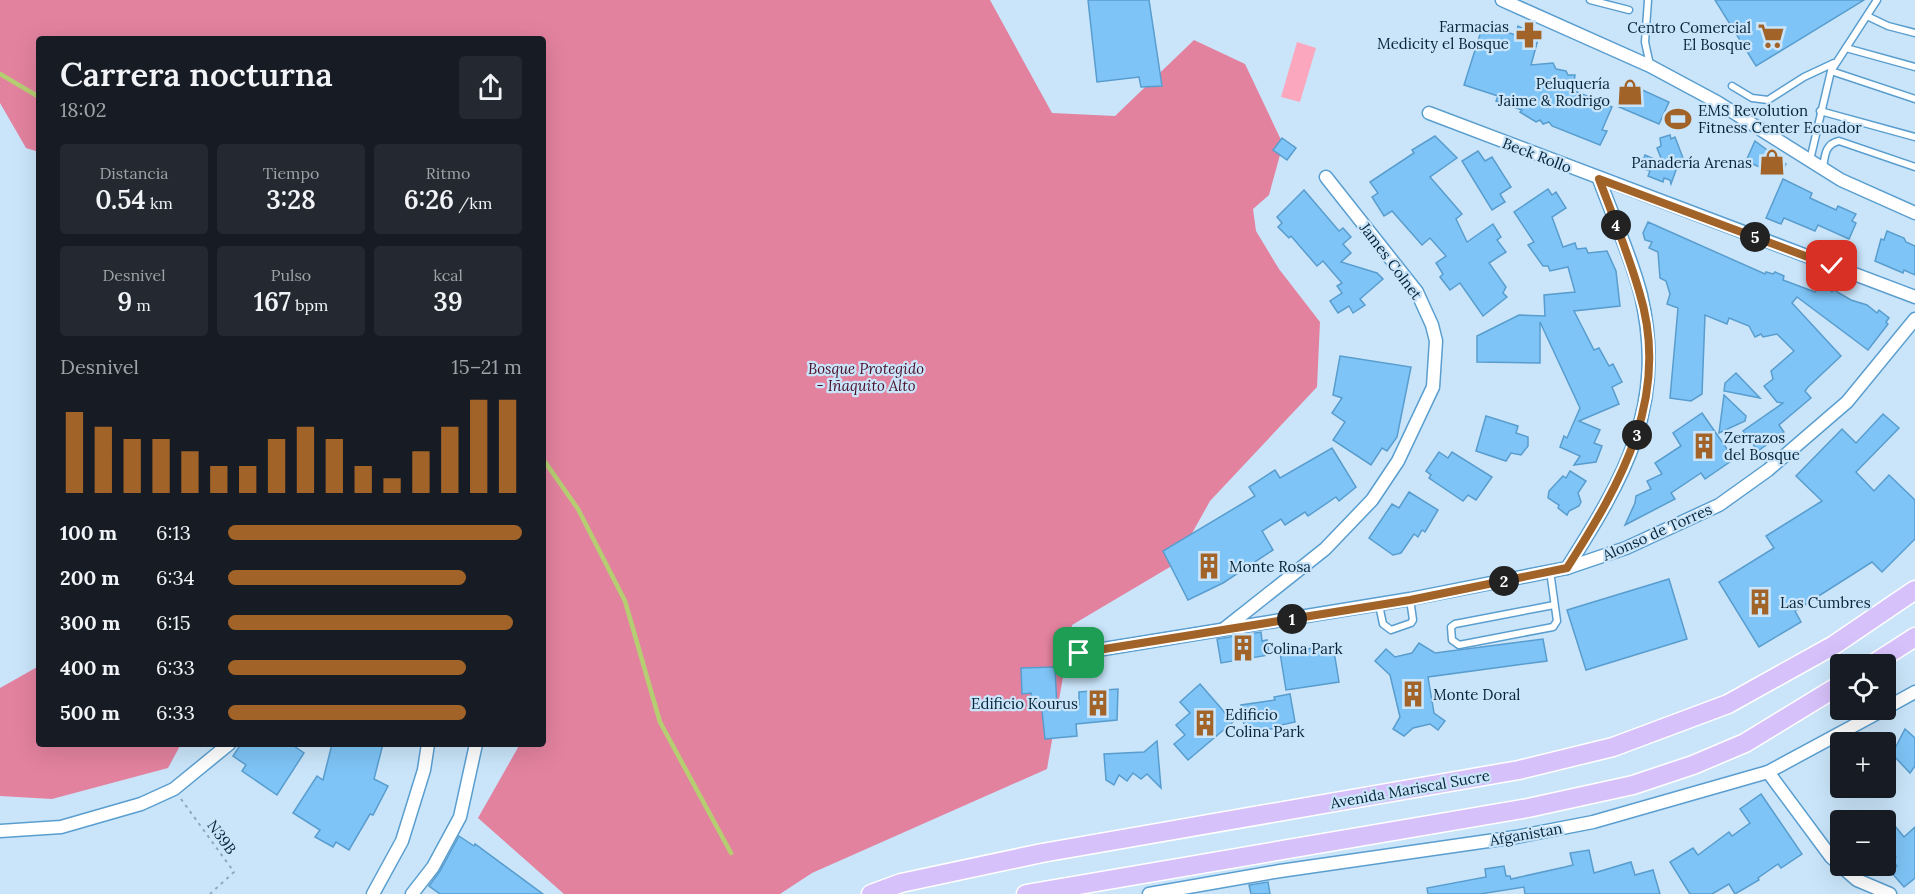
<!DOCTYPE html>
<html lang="es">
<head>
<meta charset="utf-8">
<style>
	:root { --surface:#171b24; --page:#242831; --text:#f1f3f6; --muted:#9ea1a6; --accent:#a16328 }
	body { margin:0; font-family:Lora,serif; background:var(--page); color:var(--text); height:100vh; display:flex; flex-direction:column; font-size:22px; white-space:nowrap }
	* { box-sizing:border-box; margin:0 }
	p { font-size:20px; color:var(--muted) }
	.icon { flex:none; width:33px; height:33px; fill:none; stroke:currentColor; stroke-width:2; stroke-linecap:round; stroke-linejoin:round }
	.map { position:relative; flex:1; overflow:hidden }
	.details { position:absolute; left:36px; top:36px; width:510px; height:711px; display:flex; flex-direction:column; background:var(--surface); border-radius:6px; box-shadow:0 6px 24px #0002 }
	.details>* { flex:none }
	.controls { position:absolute; left:1830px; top:654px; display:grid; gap:12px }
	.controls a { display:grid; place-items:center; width:66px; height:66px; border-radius:6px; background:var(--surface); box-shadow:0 6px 24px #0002; font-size:30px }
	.pin { position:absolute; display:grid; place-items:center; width:51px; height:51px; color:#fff; margin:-26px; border-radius:12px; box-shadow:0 3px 9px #0006 }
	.km { position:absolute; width:30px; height:30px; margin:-15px; border-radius:50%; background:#222; color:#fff; font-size:16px; line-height:30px; text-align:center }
	.round { display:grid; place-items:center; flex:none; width:63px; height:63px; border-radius:6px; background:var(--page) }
	.head { display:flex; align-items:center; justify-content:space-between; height:102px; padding:0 24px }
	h1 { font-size:33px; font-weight:600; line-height:45px }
	.stats { display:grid; grid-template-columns:repeat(3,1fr); gap:9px; height:102px; padding:6px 24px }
	.stats div { display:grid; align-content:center; border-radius:6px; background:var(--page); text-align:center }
	.stats b { font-size:26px; font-weight:600 }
	.stats small { font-size:16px; font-weight:400 }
	.stats p { font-size:16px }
	.chart { height:168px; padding:12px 24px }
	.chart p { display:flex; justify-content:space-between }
	.chart svg { width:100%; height:108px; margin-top:6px; stroke:var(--accent); stroke-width:6 }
	ul { padding:0 24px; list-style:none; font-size:20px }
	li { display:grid; grid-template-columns:96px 72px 1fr; align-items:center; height:45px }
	li i { height:15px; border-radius:8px; background:var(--accent) }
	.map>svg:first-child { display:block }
	.green { fill:#fba8bf }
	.forest { fill:#e2829f }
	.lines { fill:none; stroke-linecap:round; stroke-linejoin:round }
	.stream { stroke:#b6ce72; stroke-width:4.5 }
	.building { fill:#7ec4f6; stroke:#589dce; stroke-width:1.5 }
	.lane-casing { stroke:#599ecf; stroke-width:9 }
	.street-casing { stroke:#599ecf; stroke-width:15 }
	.primary-casing { stroke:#fff; stroke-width:21 }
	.path { stroke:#8da9bd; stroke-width:2; stroke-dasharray:3 4.5; stroke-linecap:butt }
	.lane { stroke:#fff; stroke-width:6 }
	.street { stroke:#fff; stroke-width:12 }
	.primary { stroke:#d7c1fa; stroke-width:18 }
	.route-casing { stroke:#fff; stroke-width:12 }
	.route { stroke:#a16328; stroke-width:8 }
	.labels { text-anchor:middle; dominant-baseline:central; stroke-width:4.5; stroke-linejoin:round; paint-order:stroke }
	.poi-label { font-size:15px; fill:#072538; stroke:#cae5fa; text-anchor:start }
	.street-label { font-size:15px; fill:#072538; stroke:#cae5fa }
	.park-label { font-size:15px; font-style:italic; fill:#4a0f26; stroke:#cae5fa }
</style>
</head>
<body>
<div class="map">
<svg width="1915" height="894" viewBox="0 0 1915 894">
	<rect width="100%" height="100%" fill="#cae5fa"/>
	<!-- green -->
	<polygon class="green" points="1297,42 1316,48 1300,102 1281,97"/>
	<!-- forest -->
	<g class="forest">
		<polygon points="0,0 990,0 1052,113 1115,116 1194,40 1245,64 1283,144 1269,195 1253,209 1256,231 1279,269 1320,322 1317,387 1210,501 1175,564 1072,625 1047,769 812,873 780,894 564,894 478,818 520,744 543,744 543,39 39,39 39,152 26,148 0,103"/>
		<polygon points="39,666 39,744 181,744 168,768 52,799 0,796 0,688"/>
	</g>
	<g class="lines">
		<!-- stream -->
		<g class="stream">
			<polyline points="0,74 39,97"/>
			<polyline points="543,459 578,509 625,601 660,722 731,853"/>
		</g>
	</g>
	<!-- building -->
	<g class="building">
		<polygon points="1088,0 1149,0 1162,86 1141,87 1139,77 1097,82"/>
		<polygon points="1715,0 1864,0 1756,66"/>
		<polygon points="1483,25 1516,35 1518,26 1539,36 1531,65 1553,63 1556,69 1566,71 1568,75 1575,75 1573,90 1612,107 1602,130 1607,131 1600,145 1552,126 1549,122 1543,124 1540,120 1536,122 1520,112 1522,110 1496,101 1498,96 1464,85"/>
		<polygon points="1627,83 1669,102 1659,124 1617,106"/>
		<polygon points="1670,135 1671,139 1675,137 1683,158 1680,159 1671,184 1670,180 1664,178 1663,182 1648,176 1650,171 1640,167 1645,155 1663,163 1657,148 1661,146 1660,138"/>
		<polygon points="1435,136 1457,158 1430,177 1462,214 1456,219 1467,242 1493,224 1501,237 1497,240 1506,252 1489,263 1506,287 1503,293 1507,297 1483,316 1460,283 1450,290 1440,277 1443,274 1436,263 1446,256 1430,238 1422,245 1392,211 1384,216 1372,197 1378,193 1370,182 1414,153 1412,150"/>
		<polygon points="1282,138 1296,148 1287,160 1273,150"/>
		<polygon points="1755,141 1786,164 1780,176 1746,161"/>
		<polygon points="1478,151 1485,161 1492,157 1511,187 1500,194 1505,202 1492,210 1462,161"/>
		<polygon points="1783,179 1812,193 1810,198 1836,210 1838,206 1856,214 1852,221 1856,223 1849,239 1818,225 1815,231 1784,218 1781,224 1766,218"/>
		<polygon points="1548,189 1552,195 1556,192 1566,208 1552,217 1563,247 1575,243 1577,249 1586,248 1588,253 1607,251 1616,271 1620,306 1574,311 1594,350 1599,348 1609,366 1613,364 1622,382 1612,387 1619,404 1579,421 1600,430 1594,443 1602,446 1596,462 1574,465 1580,456 1560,447 1564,436 1567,438 1580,408 1540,322 1540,363 1477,362 1477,336 1519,315 1545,316 1544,295 1575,292 1568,267 1550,271 1548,266 1543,266 1528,245 1534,242 1514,212"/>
		<polygon points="1304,190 1339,231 1343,228 1351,237 1343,244 1351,253 1341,262 1377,273 1383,279 1360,299 1365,305 1353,313 1349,306 1338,313 1330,301 1342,293 1337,286 1342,283 1323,261 1317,266 1291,236 1289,238 1278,227 1282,223 1277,217"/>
		<polygon points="1648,222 1765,274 1766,272 1773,274 1775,272 1784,276 1783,280 1815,292 1822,284 1832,292 1834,290 1851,300 1867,305 1877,313 1879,310 1889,318 1886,322 1888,324 1868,350 1797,297 1792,303 1841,356 1808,387 1805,391 1811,398 1779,425 1784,432 1758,451 1743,431 1783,403 1777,402 1764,386 1773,379 1771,371 1794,351 1777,334 1763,337 1761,334 1755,337 1749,326 1729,318 1727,324 1705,315 1702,394 1691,401 1670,398 1678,308 1667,304 1670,294 1666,281 1660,278 1658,252 1649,248 1652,242 1645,240 1643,233"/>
		<polygon points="1887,231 1904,238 1906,242 1915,246 1915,275 1904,270 1903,273 1875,261 1881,239 1884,240"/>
		<polygon points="1340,356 1411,367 1397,437 1387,451 1382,448 1371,465 1333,440 1345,422 1332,413 1342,398 1333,395"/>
		<polygon points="1736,373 1760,398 1724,391 1725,383"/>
		<polygon points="1724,395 1746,416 1745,421 1719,433"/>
		<polygon points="1702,413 1734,459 1705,479 1701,473 1671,493 1675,499 1625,525 1635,503 1636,496 1651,489 1647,481 1662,474 1655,463 1681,446 1673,433"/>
		<polygon points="1883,414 1899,428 1856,472 1874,491 1889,475 1915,500 1915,539 1882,572 1872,562 1795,611 1801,622 1759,647 1719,582 1774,548 1766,536 1822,501 1796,476 1842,429 1856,443"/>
		<polygon points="1486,416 1518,426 1516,433 1528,437 1528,446 1521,455 1511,453 1506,461 1476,451"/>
		<polygon points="1332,448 1356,487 1339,501 1336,497 1308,516 1305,512 1285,525 1281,519 1262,531 1273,550 1223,583 1188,600 1163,551 1255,496 1249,487 1275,470 1280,478"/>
		<polygon points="1439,452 1448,458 1452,452 1492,477 1476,500 1468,495 1463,501 1429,478 1431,475 1426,471"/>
		<polygon points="1570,471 1586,481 1578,493 1581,502 1579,506 1569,511 1567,515 1558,508 1559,505 1548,498 1549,491 1563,476 1566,478"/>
		<polygon points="1409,492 1438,510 1425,532 1422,530 1418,537 1414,534 1401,553 1393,555 1369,538 1392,504 1399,508"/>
		<polygon points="1669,579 1687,639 1586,670 1567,610"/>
		<polygon points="1261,632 1262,641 1267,640 1269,655 1221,663 1217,639"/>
		<polygon points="1543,639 1547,661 1428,677 1434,713 1445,721 1438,730 1430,724 1413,728 1404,736 1393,729 1400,717 1390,675 1375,661 1386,649 1395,657 1412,653 1419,643 1435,653"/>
		<polygon points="1333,645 1339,682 1286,690 1280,653"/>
		<polygon points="1055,667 1057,708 1079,706 1079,692 1118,689 1117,720 1076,724 1077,736 1045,739 1041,701 1031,702 1031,693 1022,694 1021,668"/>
		<polygon points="1200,684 1233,722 1188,760 1174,744 1185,735 1176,725 1190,713 1180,702"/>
		<polygon points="1290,694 1295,722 1281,725 1281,728 1245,731 1241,705 1275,700 1274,697"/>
		<polygon points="1905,729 1915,738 1915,766 1910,773 1892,754"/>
		<polygon points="1157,741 1161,788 1147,774 1141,779 1133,773 1127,781 1119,775 1114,785 1106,780 1104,754 1144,752"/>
		<polygon points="241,744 291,744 304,753 277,795 242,771 246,765 233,756"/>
		<polygon points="332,744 383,744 374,779 388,786 373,815 370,814 349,850 336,842 333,847 315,837 320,830 293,813 317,776 323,780"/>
		<polygon points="1761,794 1802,854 1781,868 1778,864 1758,878 1759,880 1735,894 1729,884 1712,894 1690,894 1670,862 1693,848 1698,855 1729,832 1732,836 1750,823 1740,809"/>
		<polygon points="1895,826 1904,837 1915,827 1915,878 1904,887 1891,872 1897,866 1892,860 1896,857 1886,844 1886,834"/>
		<polygon points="459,836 474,846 475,844 543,894 440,894 429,886 440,871"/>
		<polygon points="1589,850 1594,873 1631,862 1635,875 1653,870 1660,894 1525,894 1524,887 1480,894 1428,894 1427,888 1486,877 1485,869 1504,866 1506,876 1510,876 1511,879 1565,867 1573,865 1570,853"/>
		<polygon points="1268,882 1270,894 1251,894 1249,885"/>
	</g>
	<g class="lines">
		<!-- lane casing -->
		<g class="lane-casing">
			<g id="lane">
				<polyline points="1590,0 1629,10"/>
				<polyline points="1648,0 1645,42 1650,65"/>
				<polyline points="1867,16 1888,26 1915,33"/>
				<polyline points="1846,48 1915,67"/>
				<polyline points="1831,71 1915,99"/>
				<polyline points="1732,86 1752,98 1768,100 1804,77 1834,63"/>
				<polyline points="1820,111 1915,137"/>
				<polyline points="1810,160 1831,71 1877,0"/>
				<path d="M1823,168C1825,155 1825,144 1839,141L1915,167"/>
				<polyline points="1550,571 1557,621 1553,627 1459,645 1452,640 1451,627 1455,624 1554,605"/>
				<polyline points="1379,605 1383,624 1391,630 1411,623 1413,620 1410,599"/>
			</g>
		</g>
		<!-- street casing -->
		<g class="street-casing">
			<g id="street">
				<polyline points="1502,0 1650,66 1717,102 1841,180 1915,213"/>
				<polyline points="1429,113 1915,297"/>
				<path d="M1567,568C1624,478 1667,406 1641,295C1631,256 1613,217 1599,179"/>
				<polyline points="1224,629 1325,549 1372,500 1398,461 1433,387 1436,341 1432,325 1417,292 1326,177"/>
				<polyline points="1079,653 1410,599 1567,568 1626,548 1719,505 1768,470 1847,402 1915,319"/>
				<polyline points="1886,708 1915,692"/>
				<polyline points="1768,772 1831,857 1840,865"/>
				<polyline points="0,831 61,827 141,804 174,789 229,744"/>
				<polyline points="1841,866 1857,880 1890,894"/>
				<polyline points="373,894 402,841 424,770 428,744"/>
				<polyline points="412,894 433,867 460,817 476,744"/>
				<polyline points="1149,894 1280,871 1516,837 1593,822 1768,772 1883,710"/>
			</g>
		</g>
		<!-- primary casing -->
		<g class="primary-casing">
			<g id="primary">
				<polyline points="1873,664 1915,637"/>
				<polyline points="871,894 901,883 1042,853 1519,770 1613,747 1728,704 1834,645 1915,590"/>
				<polyline points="1026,894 1528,808 1633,785 1693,765 1745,743 1840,685"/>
			</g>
		</g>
		<!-- path -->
		<polyline class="path" points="181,799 234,872 210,894"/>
		<!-- lane -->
		<use href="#lane" class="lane"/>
		<!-- street -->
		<use href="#street" class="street"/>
		<!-- primary -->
		<use href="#primary" class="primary"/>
	</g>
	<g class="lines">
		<!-- route casing -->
		<g class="route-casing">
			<path id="route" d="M1079,653L1410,600L1567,568C1621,483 1672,396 1639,291C1628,253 1613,216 1599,179L1832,266"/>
		</g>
		<!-- route -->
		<use href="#route" class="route"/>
	</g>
	<!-- icons -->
	<defs>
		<g id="pharmacy-bare" transform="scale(2.07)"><path d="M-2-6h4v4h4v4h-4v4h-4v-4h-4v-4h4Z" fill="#a16328" stroke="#cae5fa" stroke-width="2.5" paint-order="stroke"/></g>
		<g id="supermarket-bare" transform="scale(2.07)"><path d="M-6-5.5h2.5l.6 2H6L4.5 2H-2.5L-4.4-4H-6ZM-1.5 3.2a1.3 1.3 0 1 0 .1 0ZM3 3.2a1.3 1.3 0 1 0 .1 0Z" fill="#a16328" stroke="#cae5fa" stroke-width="2.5" paint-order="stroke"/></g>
		<g id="shop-bare" transform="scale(2.07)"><path d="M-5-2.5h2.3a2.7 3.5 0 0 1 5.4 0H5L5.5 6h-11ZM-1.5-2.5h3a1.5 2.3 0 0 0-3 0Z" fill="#a16328" stroke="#cae5fa" stroke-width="2.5" paint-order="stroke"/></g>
		<g id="stadium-bare" transform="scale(2.07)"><path d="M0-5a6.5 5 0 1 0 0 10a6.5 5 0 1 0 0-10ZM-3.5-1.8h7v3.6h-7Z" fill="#a16328" stroke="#cae5fa" stroke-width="2.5" paint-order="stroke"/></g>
		<g id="building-bare" transform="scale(2.07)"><path d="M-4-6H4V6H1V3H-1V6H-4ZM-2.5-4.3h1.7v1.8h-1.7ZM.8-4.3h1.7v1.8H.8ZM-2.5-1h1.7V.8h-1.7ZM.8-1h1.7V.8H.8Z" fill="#a16328" stroke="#cae5fa" stroke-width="2.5" paint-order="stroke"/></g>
	</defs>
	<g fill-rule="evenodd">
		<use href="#pharmacy-bare" x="1529" y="35"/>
		<use href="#supermarket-bare" x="1771" y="36"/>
		<use href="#shop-bare" x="1630" y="92"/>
		<use href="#stadium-bare" x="1678" y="119"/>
		<use href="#shop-bare" x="1772" y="162"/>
		<use href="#building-bare" x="1704" y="446"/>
		<use href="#building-bare" x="1209" y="566"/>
		<use href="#building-bare" x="1760" y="602"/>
		<use href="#building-bare" x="1243" y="648"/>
		<use href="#building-bare" x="1413" y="694"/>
		<use href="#building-bare" x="1098" y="703"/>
		<use href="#building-bare" x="1205" y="723"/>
	</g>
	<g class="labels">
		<!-- poi labels -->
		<g class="poi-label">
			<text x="1509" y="26" text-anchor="end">Farmacias<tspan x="1509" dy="17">Medicity el Bosque</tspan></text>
			<text x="1751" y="27" text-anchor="end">Centro Comercial<tspan x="1751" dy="17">El Bosque</tspan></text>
			<text x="1610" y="83" text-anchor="end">Peluquería<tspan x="1610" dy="17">Jaime &amp; Rodrigo</tspan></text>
			<text x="1698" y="110">EMS Revolution<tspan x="1698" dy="17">Fitness Center Ecuador</tspan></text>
			<text x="1752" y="162" text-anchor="end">Panadería Arenas</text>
			<text x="1724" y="437">Zerrazos<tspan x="1724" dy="17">del Bosque</tspan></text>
			<text x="1229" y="566">Monte Rosa</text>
			<text x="1780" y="602">Las Cumbres</text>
			<text x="1263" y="648">Colina Park</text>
			<text x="1433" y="694">Monte Doral</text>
			<text x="1078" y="703" text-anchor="end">Edificio Kourus</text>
			<text x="1225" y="714">Edificio<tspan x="1225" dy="17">Colina Park</tspan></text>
		</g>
		<!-- street labels -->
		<g class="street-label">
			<text transform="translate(1537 155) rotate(21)">Beck Rollo</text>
			<text transform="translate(1391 261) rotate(53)">James Colnet</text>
			<text transform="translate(1657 532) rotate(-24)">Alonso de Torres</text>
			<text transform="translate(1410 789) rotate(-10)">Avenida Mariscal Sucre</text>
			<text transform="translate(1526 834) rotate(-10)">Afganistan</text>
			<text transform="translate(222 837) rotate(54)">N39B</text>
		</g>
		<!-- park labels -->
		<g class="park-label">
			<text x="866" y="368">Bosque Protegido<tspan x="866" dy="17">- Iñaquito Alto</tspan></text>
		</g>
	</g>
</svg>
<div class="controls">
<a><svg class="icon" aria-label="locate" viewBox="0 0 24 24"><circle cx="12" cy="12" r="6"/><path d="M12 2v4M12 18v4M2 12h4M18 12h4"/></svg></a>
<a>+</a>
<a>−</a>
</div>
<div class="pin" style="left:1079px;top:653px;background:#1e9e55"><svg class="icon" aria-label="arrive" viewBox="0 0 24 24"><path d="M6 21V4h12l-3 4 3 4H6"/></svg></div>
<div class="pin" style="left:1832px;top:266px;background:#d93025"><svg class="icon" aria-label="check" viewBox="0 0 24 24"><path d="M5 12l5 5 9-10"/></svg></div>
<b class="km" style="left:1292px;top:619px">1</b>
<b class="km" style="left:1504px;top:581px">2</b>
<b class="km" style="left:1637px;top:435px">3</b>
<b class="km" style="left:1616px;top:225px">4</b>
<b class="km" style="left:1755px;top:237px">5</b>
<section class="details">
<div class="head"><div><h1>Carrera nocturna</h1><p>18:02</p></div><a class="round"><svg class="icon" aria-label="share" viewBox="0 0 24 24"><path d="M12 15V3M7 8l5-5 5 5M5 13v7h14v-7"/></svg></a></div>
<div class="stats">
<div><p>Distancia</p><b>0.54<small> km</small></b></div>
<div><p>Tiempo</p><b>3:28</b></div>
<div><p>Ritmo</p><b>6:26<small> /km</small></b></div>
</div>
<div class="stats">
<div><p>Desnivel</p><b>9<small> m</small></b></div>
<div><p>Pulso</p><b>167<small> bpm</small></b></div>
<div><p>kcal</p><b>39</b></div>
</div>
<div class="chart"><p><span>Desnivel</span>15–21 m</p>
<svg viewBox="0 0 160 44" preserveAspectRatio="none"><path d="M5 44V11M15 44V17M25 44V22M35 44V22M45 44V27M55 44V33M65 44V33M75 44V22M85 44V17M95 44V22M105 44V33M115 44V38M125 44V27M135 44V17M145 44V6M155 44V6"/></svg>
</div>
<ul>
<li><b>100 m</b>6:13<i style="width:100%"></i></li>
<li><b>200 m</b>6:34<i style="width:81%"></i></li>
<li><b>300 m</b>6:15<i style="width:97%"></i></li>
<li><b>400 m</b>6:33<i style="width:81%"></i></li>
<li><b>500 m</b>6:33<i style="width:81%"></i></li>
</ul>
</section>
</div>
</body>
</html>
